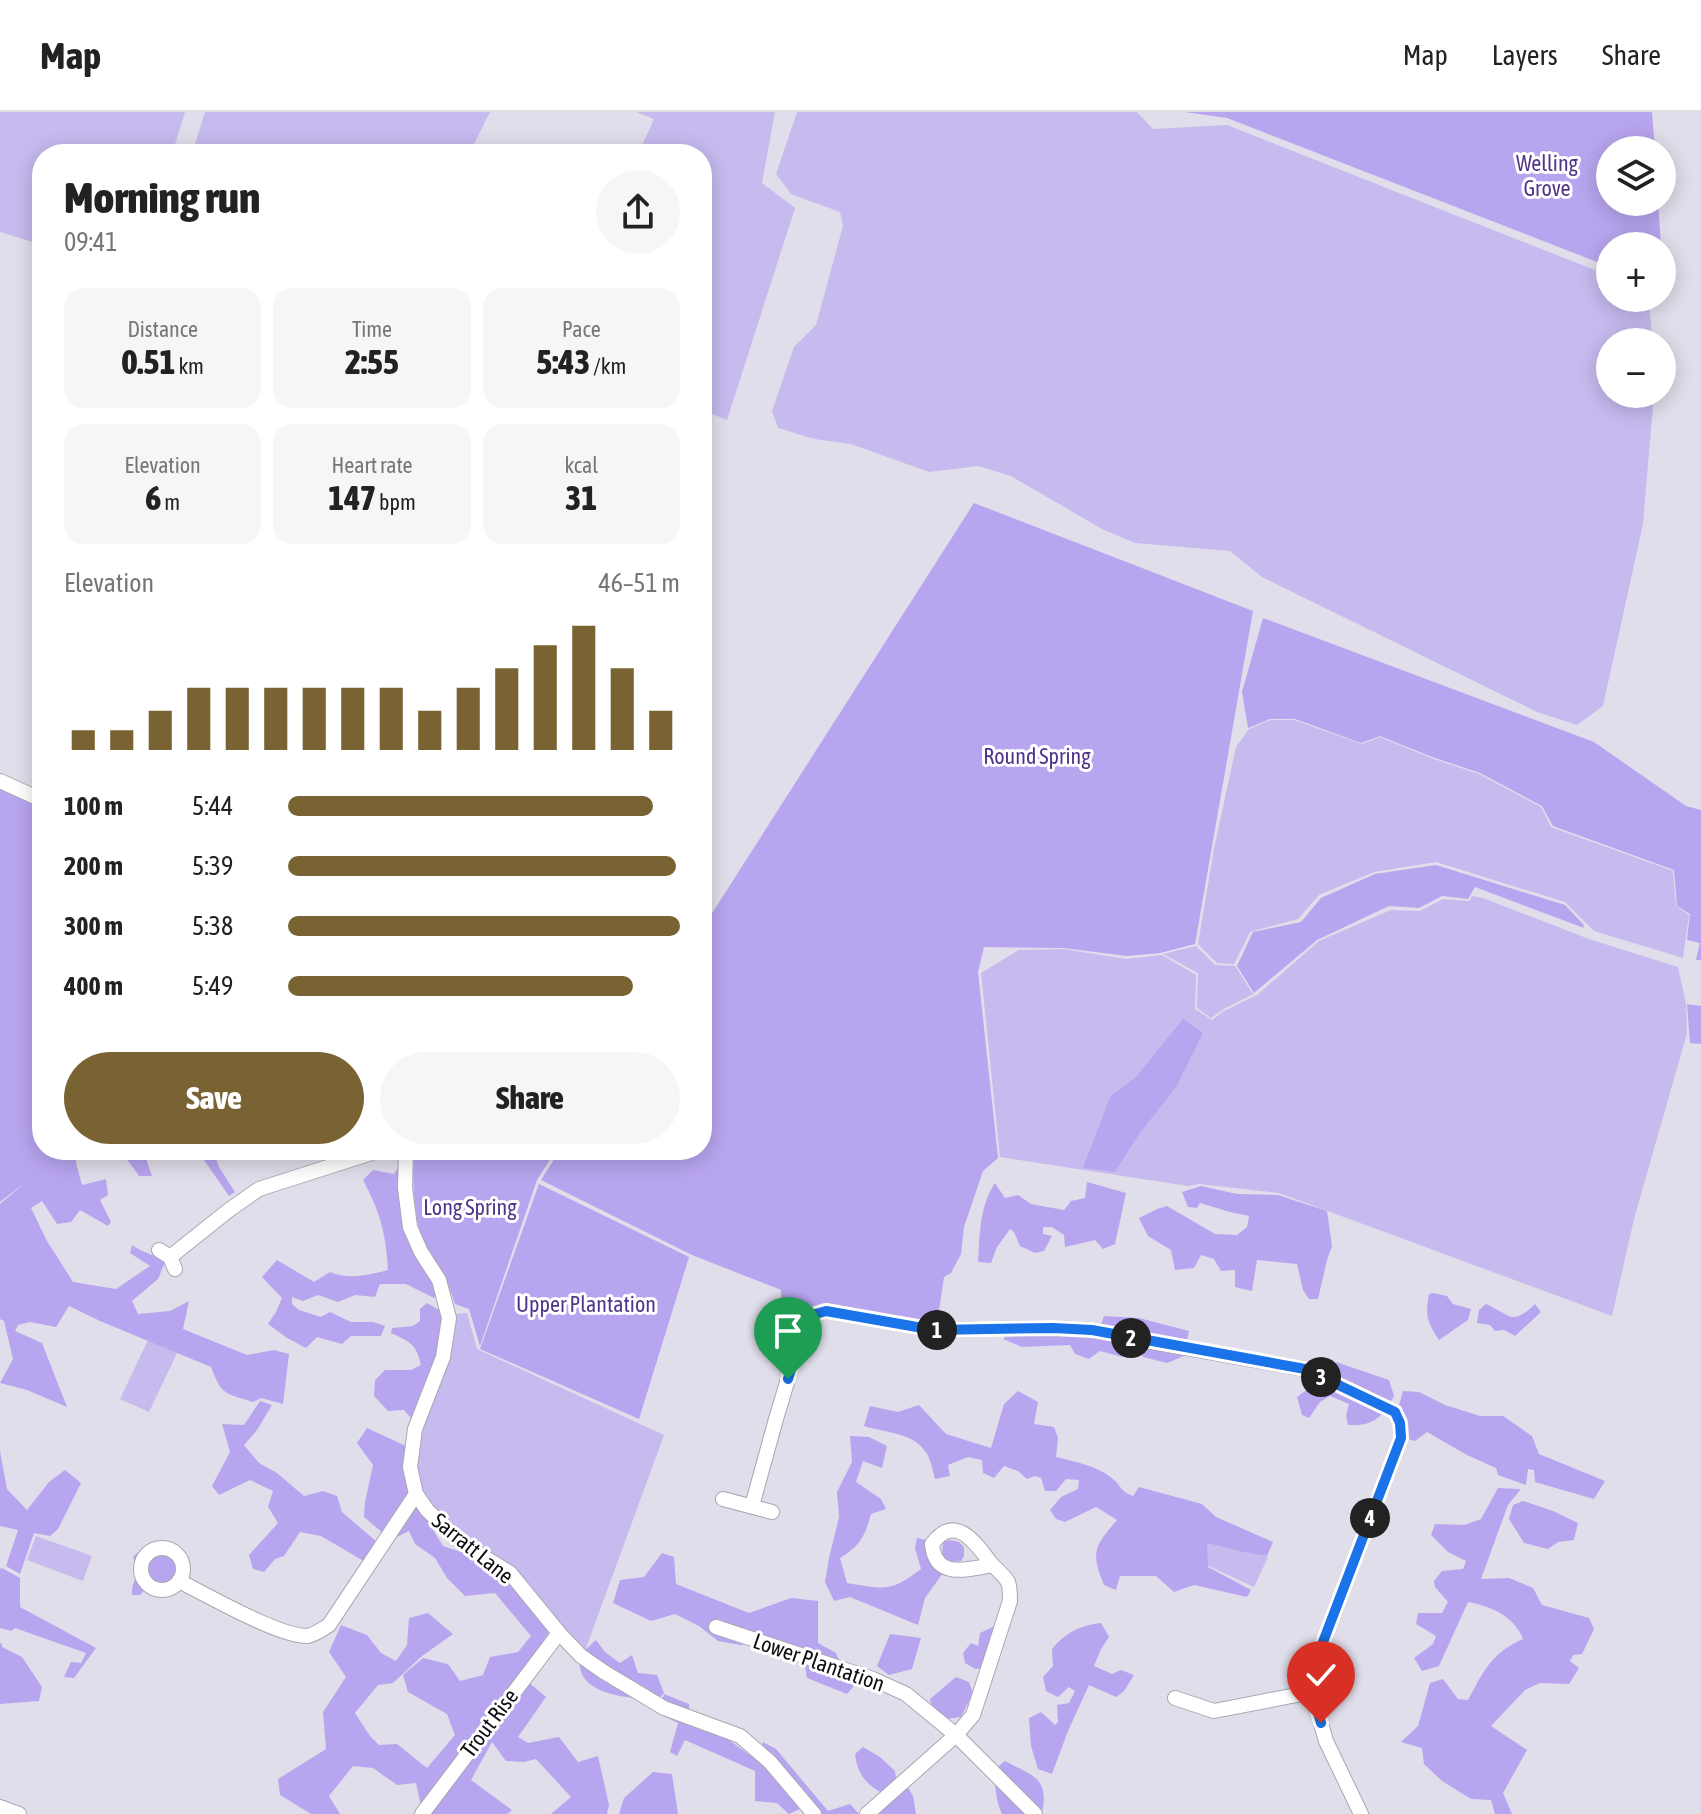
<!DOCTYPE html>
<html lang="en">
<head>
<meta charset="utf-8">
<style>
	:root { --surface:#fff; --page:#f6f6f6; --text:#222; --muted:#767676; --line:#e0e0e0; --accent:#796333 }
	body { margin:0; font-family:"Asap Condensed",sans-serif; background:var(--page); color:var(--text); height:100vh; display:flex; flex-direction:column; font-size:30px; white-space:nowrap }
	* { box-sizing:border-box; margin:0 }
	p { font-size:26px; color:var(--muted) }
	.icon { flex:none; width:44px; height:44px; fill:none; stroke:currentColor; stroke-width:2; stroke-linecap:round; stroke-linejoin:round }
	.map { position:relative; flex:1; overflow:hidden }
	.sheet { position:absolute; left:32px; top:32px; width:680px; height:1016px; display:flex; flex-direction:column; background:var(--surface); border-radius:32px; box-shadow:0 4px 20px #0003 }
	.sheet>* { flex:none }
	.buttons { position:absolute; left:1596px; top:24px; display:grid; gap:16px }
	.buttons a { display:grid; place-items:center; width:80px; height:80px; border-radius:50%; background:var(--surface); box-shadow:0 4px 20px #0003; font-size:40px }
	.pin { position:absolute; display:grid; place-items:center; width:68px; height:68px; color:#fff; margin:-82px -34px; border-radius:50% 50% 50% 0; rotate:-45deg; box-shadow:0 0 8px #0007 }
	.pin .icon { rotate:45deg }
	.km { position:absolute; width:40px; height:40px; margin:-20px; border-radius:50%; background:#222; color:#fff; font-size:22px; line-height:40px; text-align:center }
	.round { display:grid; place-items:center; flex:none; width:84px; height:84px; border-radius:42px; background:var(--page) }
	.summary { display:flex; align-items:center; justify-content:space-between; height:136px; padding:0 32px }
	h1 { font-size:44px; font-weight:800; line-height:60px }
	.stats { display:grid; grid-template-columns:repeat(3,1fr); gap:12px; height:136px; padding:8px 32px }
	.stats div { display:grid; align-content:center; border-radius:20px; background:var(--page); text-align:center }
	.stats b { font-size:34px; font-weight:800 }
	.stats small { font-size:22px; font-weight:400 }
	.stats p { font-size:22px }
	.chart { height:224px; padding:16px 32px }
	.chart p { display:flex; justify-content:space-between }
	.chart svg { width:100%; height:144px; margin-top:8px; stroke:var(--accent); stroke-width:6 }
	.primary-button { display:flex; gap:16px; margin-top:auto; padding:16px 32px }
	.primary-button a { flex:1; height:92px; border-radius:48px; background:var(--accent); color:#fff; font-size:32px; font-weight:800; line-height:92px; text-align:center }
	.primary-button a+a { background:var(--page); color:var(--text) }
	ul { padding:0 32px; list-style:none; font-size:26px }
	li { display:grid; grid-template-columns:128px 96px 1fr; align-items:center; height:60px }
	li i { height:20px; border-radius:10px; background:var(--accent) }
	header { display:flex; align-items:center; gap:48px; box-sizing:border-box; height:112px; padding:0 40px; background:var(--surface); border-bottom:2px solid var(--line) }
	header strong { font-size:38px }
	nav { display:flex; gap:44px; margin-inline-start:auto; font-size:28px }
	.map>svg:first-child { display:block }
	.green { fill:#c6baef }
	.forest { fill:#b8a5ef }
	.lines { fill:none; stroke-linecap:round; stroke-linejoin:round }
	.street-casing { stroke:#a9a7b3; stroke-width:16 }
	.street { stroke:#fff; stroke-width:14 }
	.route-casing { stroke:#fff; stroke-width:16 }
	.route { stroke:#1a73e8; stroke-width:10 }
	.labels { text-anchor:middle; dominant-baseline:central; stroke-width:6; stroke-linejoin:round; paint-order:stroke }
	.park-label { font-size:22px; fill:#52358a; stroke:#fff }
	.street-label { font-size:22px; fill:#0e0d11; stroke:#fff }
</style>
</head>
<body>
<header>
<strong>Map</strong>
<nav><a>Map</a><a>Layers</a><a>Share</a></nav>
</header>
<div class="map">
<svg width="1701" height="1702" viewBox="0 0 1701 1702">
	<rect width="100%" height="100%" fill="#e1deeb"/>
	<!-- green -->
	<g class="green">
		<polygon points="0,0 185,0 172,42 42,42 42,133 0,120"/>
		<polygon points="205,0 490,0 469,42 192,42"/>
		<polygon points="636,0 775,0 762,71 795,96 727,308 702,298 702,42 638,42 654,7"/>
		<polygon points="797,0 1137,0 1153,17 1227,13 1610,164 1610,186 1648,186 1653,230 1610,230 1610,282 1654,282 1643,412 1603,594 1577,613 1537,600 1262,465 1230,439 1135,431 1102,417 1011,364 978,354 929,360 851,332 814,327 778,316 772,299 794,235 816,213 843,114 840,100 791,82 776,62"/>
		<polygon points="1270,608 1294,608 1362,632 1380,625 1431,646 1479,662 1541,695 1551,715 1673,759 1676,794 1689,803 1683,846 1594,819 1565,790 1436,750 1374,760 1319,783 1298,807 1250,820 1234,852 1217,851 1198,832 1214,737 1236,635 1249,617"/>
		<polygon points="1472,784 1483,786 1589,827 1678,855 1686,892 1687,921 1634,1107 1612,1204 1279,1081 1199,1072 1188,1074 1000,1045 981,861 1019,838 1063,837 1126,847 1162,843 1196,863 1195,897 1212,908 1224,899 1257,883 1319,829 1391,798 1420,799 1443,787 1469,789"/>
		<polygon points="1196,834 1215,853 1235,854 1253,882 1224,897 1211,906 1197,896 1198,861 1163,842"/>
		<polygon points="467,1201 477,1237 664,1323 585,1539 432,1396 423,1380 417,1353 419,1319 449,1246 455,1202"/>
		<polygon points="148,1228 177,1241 149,1300 120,1287"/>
		<polygon points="1210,1421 1268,1445 1254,1475 1196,1448"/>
		<polygon points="36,1424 92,1444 83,1469 27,1448"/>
	</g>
	<!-- forest -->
	<g class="forest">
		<polygon points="1185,0 1652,0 1655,38 1610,38 1610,90 1658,90 1661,134 1610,134 1610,155 1227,6"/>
		<polygon points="974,391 1253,499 1195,832 1160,841 1127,844 1063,836 984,835 978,860 998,1046 983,1059 964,1115 961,1142 951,1161 944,1165 937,1212 809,1198 798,1201 781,1192 781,1178 692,1143 541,1068 560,1038 702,1038 702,817"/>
		<polygon points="1263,506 1594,630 1686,694 1701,698 1701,848 1696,848 1700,831 1687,828 1690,802 1677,794 1674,758 1553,714 1542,694 1480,661 1432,645 1380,624 1361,631 1295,607 1270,607 1248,616 1242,580"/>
		<path d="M0,667L42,681V1038H76V1051L82,1073L106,1067L108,1083L100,1088L111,1110L108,1114L80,1098L71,1110L57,1112L42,1089L31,1096L47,1129L73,1170L116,1177L150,1154L130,1141L132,1133C143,1141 154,1142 165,1150L158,1167L132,1189L138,1202L170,1199L189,1189L183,1217L247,1243L274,1238L289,1242L283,1292L261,1286L253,1290C225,1281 222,1284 211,1255L100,1209L69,1194L56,1215L30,1210L18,1213L15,1219L42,1231L67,1295L27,1278L0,1271L13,1247L4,1209L0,1207V1092L27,1069L0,1090Z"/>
		<polygon points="1436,753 1565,793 1583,812 1584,816 1475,775 1468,787 1442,784 1419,796 1389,794 1317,828 1254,881 1237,854 1253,820 1301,810 1321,786 1375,762"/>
		<polygon points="1687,892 1701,894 1701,932 1690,931"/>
		<polygon points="1183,907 1203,921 1176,975 1139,1022 1115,1060 1083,1056 1110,985 1136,965"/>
		<polygon points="116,1038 143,1038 152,1064 139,1064 129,1050"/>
		<polygon points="197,1038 213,1038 219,1055 235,1080 229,1084"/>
		<path d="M415,1038H556L537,1068L480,1234L469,1197L455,1192L445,1164L434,1186L406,1172H380L375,1185L355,1183L338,1190L318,1183L303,1189L292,1185V1192L299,1198L321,1205L330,1200L351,1210H373L385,1214L381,1224H351L342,1232L317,1225L306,1236L287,1226L268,1212L276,1200L282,1186L262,1165L277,1148L314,1170L330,1160C348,1168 369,1163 388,1158C386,1121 380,1100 363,1068L373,1058L394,1062L403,1049L417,1114L420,1120C413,1093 412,1066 415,1038Z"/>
		<path d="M1087,1070L1126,1081L1115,1132L1103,1137L1095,1128L1065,1135L1064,1123L1052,1115H1043V1122L1052,1124L1044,1139L1035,1141L1020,1134L1014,1120L1010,1117L997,1135L991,1151L978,1150C980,1123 979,1095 995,1071L1005,1086L1018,1083L1031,1092L1064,1098L1071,1089L1085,1086Z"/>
		<polygon points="539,1072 689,1145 639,1307 480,1237"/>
		<polygon points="1201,1074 1237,1082 1278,1083 1327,1099 1332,1134 1327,1148 1318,1187 1309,1187 1303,1178 1297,1152 1257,1148 1252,1179 1235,1175 1235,1158 1221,1159 1214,1147 1201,1143 1194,1156 1175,1158 1171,1138 1148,1124 1139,1106 1157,1097 1167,1094 1215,1122 1237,1123 1247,1115 1249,1104 1230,1100 1200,1091 1197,1096 1188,1095 1182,1080"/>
		<path d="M1433,1181L1447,1184L1453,1192L1471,1197L1468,1208L1439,1228C1427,1210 1425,1203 1429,1182Z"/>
		<path d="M427,1191L441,1199L451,1211L420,1317L404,1298L388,1299L374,1284L375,1268L385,1258H411L421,1253C416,1231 410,1230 391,1221L392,1216L413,1214L420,1209V1197Z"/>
		<path d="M1486,1192C1512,1204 1512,1214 1535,1192L1541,1200L1515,1224L1504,1218L1495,1219L1490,1213L1477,1211L1479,1198Z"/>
		<polygon points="1104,1204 1139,1206 1189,1219 1184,1244 1167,1251 1143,1245 1141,1236 1131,1235 1122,1245 1100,1239 1089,1247 1075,1242 1070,1233 1022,1235 1003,1227 1018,1214 1097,1224"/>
		<path d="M1336,1250L1389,1268L1394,1284C1381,1306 1375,1314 1348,1313L1346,1304L1349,1292L1330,1284L1320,1290L1309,1306L1302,1303L1297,1285L1327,1263Z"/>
		<path d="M1018,1279L1038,1290L1034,1312L1054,1315L1058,1326L1056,1345C1073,1349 1100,1355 1113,1367C1122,1375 1120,1379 1133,1384L1139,1375L1202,1392L1216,1405L1273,1430L1267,1444L1244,1440L1207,1431L1208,1455L1251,1478L1247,1485L1194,1473L1174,1480L1156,1464H1120L1116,1478L1104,1473C1090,1439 1095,1434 1117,1408L1096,1395L1065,1410L1056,1407L1050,1398L1061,1385L1078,1377L1079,1368L1066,1367L1056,1379H1045L1041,1366L1035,1364L1027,1367L1018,1359L1004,1354L994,1366L983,1361L982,1348L968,1345L948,1353L950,1364L935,1367C933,1359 931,1349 927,1342C914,1320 886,1321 864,1314L870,1294L898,1300L919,1293L946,1322L991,1336L1004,1292Z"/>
		<polygon points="1403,1279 1419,1280 1445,1293 1480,1304 1503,1304 1532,1324 1539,1342 1605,1369 1594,1387 1535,1370 1534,1358 1528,1357 1526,1373 1498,1363 1496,1356 1467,1343 1427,1320 1415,1329 1408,1327 1398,1297"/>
		<polygon points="260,1289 272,1293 257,1318 244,1333 259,1351 277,1361 304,1384 323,1379 337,1384 342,1400 384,1436 372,1454 321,1424 300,1420 284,1444 275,1447 264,1460 253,1457 249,1443 278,1411 268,1395 273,1379 250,1368 219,1383 212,1374 230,1340 222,1312 244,1313"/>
		<polygon points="367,1316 410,1336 418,1393 443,1434 479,1446 505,1466 551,1517 521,1564 546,1585 518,1625 528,1631 559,1625 578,1650 598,1644 609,1693 607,1702 551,1702 571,1685 536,1647 524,1650 506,1649 492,1630 471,1668 512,1698 507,1702 428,1702 420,1690 416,1671 397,1673 373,1656 353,1654 329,1684 340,1702 311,1702 280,1683 278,1667 326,1637 323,1600 346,1565 329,1540 341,1513 367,1523 381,1541 396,1549 407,1533 409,1506 428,1501 453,1522 422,1544 393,1571 378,1573 355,1601 370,1624 379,1633 397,1632 427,1656 455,1623 447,1602 408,1580 403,1563 423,1546 448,1552 460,1569 483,1563 490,1545 518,1540 531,1524 495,1481 465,1484 447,1466 435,1446 415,1432 409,1419 391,1428 364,1405 365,1390 373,1353 357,1331"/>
		<path d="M850,1324L869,1325L887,1334L882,1356L863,1349L856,1370L881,1387L886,1397L871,1402C865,1424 860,1434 840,1446L847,1471C884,1477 890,1481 921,1457L915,1436L917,1426L930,1429L943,1461L925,1486L918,1513L850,1485L834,1489L825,1470L829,1446L839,1405L837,1380L852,1350Z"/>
		<polygon points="0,1339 7,1377 27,1398 49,1370 65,1358 81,1371 58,1417 50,1424 34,1421 20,1462 6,1454 18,1418 0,1414"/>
		<path d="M1498,1376L1521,1377L1508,1393L1481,1467L1509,1466L1533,1476L1542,1493L1589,1506L1594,1517L1582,1542L1573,1543L1570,1549L1579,1556L1569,1572L1540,1571L1525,1578L1491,1614L1527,1638L1503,1681L1512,1702H1495L1491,1688L1471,1687L1442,1669L1424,1652L1422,1636L1401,1630L1418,1614L1430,1571L1443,1567L1458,1587L1468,1588C1484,1559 1490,1542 1523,1527C1514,1504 1491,1494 1468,1490L1439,1554L1422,1559L1414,1546L1433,1532L1436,1524L1416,1512L1418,1501H1442L1448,1490L1435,1475L1434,1469L1442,1459L1463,1457L1466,1449L1448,1440L1431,1423L1435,1412L1464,1413L1481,1407Z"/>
		<polygon points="1523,1389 1553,1399 1578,1411 1574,1428 1558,1430 1548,1437 1524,1431 1509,1407 1513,1393"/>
		<path d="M950,1428L959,1430L964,1435V1444L961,1449C953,1450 947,1450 942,1444L943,1430Z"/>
		<path d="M145,1434C164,1444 189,1438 172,1472L162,1475L151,1471L140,1483H132C131,1465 143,1466 133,1445Z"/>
		<polygon points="662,1441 674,1445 676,1472 749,1501 791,1486 818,1489 818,1531 836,1541 844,1560 860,1567 847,1582 807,1566 804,1548 753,1532 740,1533 718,1529 699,1514 675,1502 651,1509 613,1491 620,1468 644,1465"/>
		<polygon points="2,1456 20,1466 20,1495 96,1536 74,1566 64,1565 71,1550 81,1551 86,1541 15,1516 11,1519 0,1516 0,1457"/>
		<path d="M1101,1511L1109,1525L1101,1537L1094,1554L1112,1562L1121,1558L1134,1563L1124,1579L1116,1585L1089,1573L1068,1619L1052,1662L1038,1657L1031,1634L1029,1606L1041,1600L1055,1613L1058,1610L1057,1593L1069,1591L1075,1579L1069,1575L1058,1585L1046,1579L1043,1565L1053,1554L1052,1537C1065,1521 1080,1513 1101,1511Z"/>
		<polygon points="997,1513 986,1556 975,1557 965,1551 963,1541 971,1531 978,1534 980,1521"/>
		<polygon points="890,1522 921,1526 912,1557 889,1563 877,1554"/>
		<path d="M596,1528L605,1540L620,1551L632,1543L638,1561L657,1563L664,1581L657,1588C635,1586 595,1585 583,1564C580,1559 579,1550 578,1544Z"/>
		<polygon points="2,1531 2,1535 22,1545 42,1575 39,1589 0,1592 0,1532"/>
		<polygon points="956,1565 969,1570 973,1581 961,1605 946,1607 932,1597 930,1587"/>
		<polygon points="664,1582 689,1592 690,1610 725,1625 759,1650 763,1630 776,1637 828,1699 850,1692 859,1702 819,1702 802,1696 789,1702 777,1691 755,1689 755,1659 685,1628 677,1644 670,1640 678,1611 658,1601"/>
		<path d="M863,1635L880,1645L895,1659L897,1673L885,1683C866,1672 858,1664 855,1642Z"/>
		<path d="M1005,1649C1030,1663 1048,1664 1043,1697L1033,1702H1002C995,1687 995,1673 995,1657Z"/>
		<polygon points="653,1660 672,1662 678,1702 619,1702 624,1686"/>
		<polygon points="907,1674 913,1684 916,1702 876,1702"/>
	</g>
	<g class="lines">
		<!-- street casing -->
		<g class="street-casing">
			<g id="street">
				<polyline points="0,669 42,688"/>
				<polyline points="406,1038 405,1076 410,1115 421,1140 439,1168 449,1206 443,1245 415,1317 410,1355 416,1382 427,1398 463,1432 510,1461 559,1521 581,1544 604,1560 664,1596 740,1624 770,1650 814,1702"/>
				<polyline points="159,1138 170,1145 175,1157"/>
				<polyline points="170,1145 229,1098 259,1077 381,1038"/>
				<polyline points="723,1387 772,1400"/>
				<polyline points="752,1394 776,1307 804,1214 812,1203 826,1199 934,1218 1053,1216 1092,1218 1146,1229 1305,1257 1395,1300 1400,1311 1401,1326 1318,1543 1312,1580 1326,1629 1361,1702"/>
				<circle cx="162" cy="1457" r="21"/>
				<path d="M179,1469C207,1483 278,1524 307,1524C315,1523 322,1517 329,1513L416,1382"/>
				<polyline points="716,1515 873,1567 906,1582 956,1623 1035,1702"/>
				<polyline points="1175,1586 1214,1599 1312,1580"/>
				<polyline points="0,1695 19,1702"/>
				<polyline points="422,1702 559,1521"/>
				<path d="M867,1702L956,1623L973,1603L1010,1489C1010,1483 1010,1475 1008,1470C1004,1463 995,1456 990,1450C975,1430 955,1401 932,1432C935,1467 966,1458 992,1453"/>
			</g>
		</g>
		<!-- street -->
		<use href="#street" class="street"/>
	</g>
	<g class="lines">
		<!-- route casing -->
		<g class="route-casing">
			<polyline id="route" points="788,1267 804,1214 812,1203 826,1199 934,1218 1053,1216 1092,1218 1305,1257 1395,1300 1400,1311 1401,1326 1318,1543 1312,1580 1321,1611"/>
		</g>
		<!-- route -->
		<use href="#route" class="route"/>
	</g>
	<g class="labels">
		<!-- park labels -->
		<g class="park-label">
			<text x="1547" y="51">Welling<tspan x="1547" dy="25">Grove</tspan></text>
			<text x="1037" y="644">Round Spring</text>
			<text x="470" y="1095">Long Spring</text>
			<text x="586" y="1192">Upper Plantation</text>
		</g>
		<!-- street labels -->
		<g class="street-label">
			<text transform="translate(473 1436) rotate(39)">Sarratt Lane</text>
			<text transform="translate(819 1550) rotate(19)">Lower Plantation</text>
			<text transform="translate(489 1611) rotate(-53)">Trout Rise</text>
		</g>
	</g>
</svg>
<div class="buttons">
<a><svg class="icon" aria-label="layers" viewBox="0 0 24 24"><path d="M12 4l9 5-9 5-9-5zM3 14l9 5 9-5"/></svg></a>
<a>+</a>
<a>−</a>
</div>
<div class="pin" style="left:788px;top:1267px;background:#1e9e55"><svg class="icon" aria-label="arrive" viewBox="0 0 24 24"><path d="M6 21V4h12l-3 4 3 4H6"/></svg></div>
<div class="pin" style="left:1321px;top:1611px;background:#d93025"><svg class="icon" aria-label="check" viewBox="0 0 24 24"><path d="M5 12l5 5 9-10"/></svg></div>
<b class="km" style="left:937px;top:1218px">1</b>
<b class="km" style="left:1131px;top:1226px">2</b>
<b class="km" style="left:1321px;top:1265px">3</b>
<b class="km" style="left:1370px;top:1406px">4</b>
<section class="sheet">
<div class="summary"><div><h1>Morning run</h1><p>09:41</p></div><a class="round"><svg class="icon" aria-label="share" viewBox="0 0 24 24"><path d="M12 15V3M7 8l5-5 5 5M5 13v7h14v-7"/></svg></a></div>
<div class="stats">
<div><p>Distance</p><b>0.51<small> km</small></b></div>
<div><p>Time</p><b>2:55</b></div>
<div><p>Pace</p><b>5:43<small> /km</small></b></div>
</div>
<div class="stats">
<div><p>Elevation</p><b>6<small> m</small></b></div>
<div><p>Heart rate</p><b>147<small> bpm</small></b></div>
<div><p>kcal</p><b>31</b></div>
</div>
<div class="chart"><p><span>Elevation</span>46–51 m</p>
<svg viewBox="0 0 160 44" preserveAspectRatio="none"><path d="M5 44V38M15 44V38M25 44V32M35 44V25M45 44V25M55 44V25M65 44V25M75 44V25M85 44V25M95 44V32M105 44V25M115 44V19M125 44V12M135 44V6M145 44V19M155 44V32"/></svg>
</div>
<ul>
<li><b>100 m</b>5:44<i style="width:93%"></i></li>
<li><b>200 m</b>5:39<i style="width:99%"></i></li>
<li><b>300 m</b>5:38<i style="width:100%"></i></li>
<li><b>400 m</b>5:49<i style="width:88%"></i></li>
</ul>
<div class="primary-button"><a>Save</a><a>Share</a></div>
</section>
</div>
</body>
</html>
